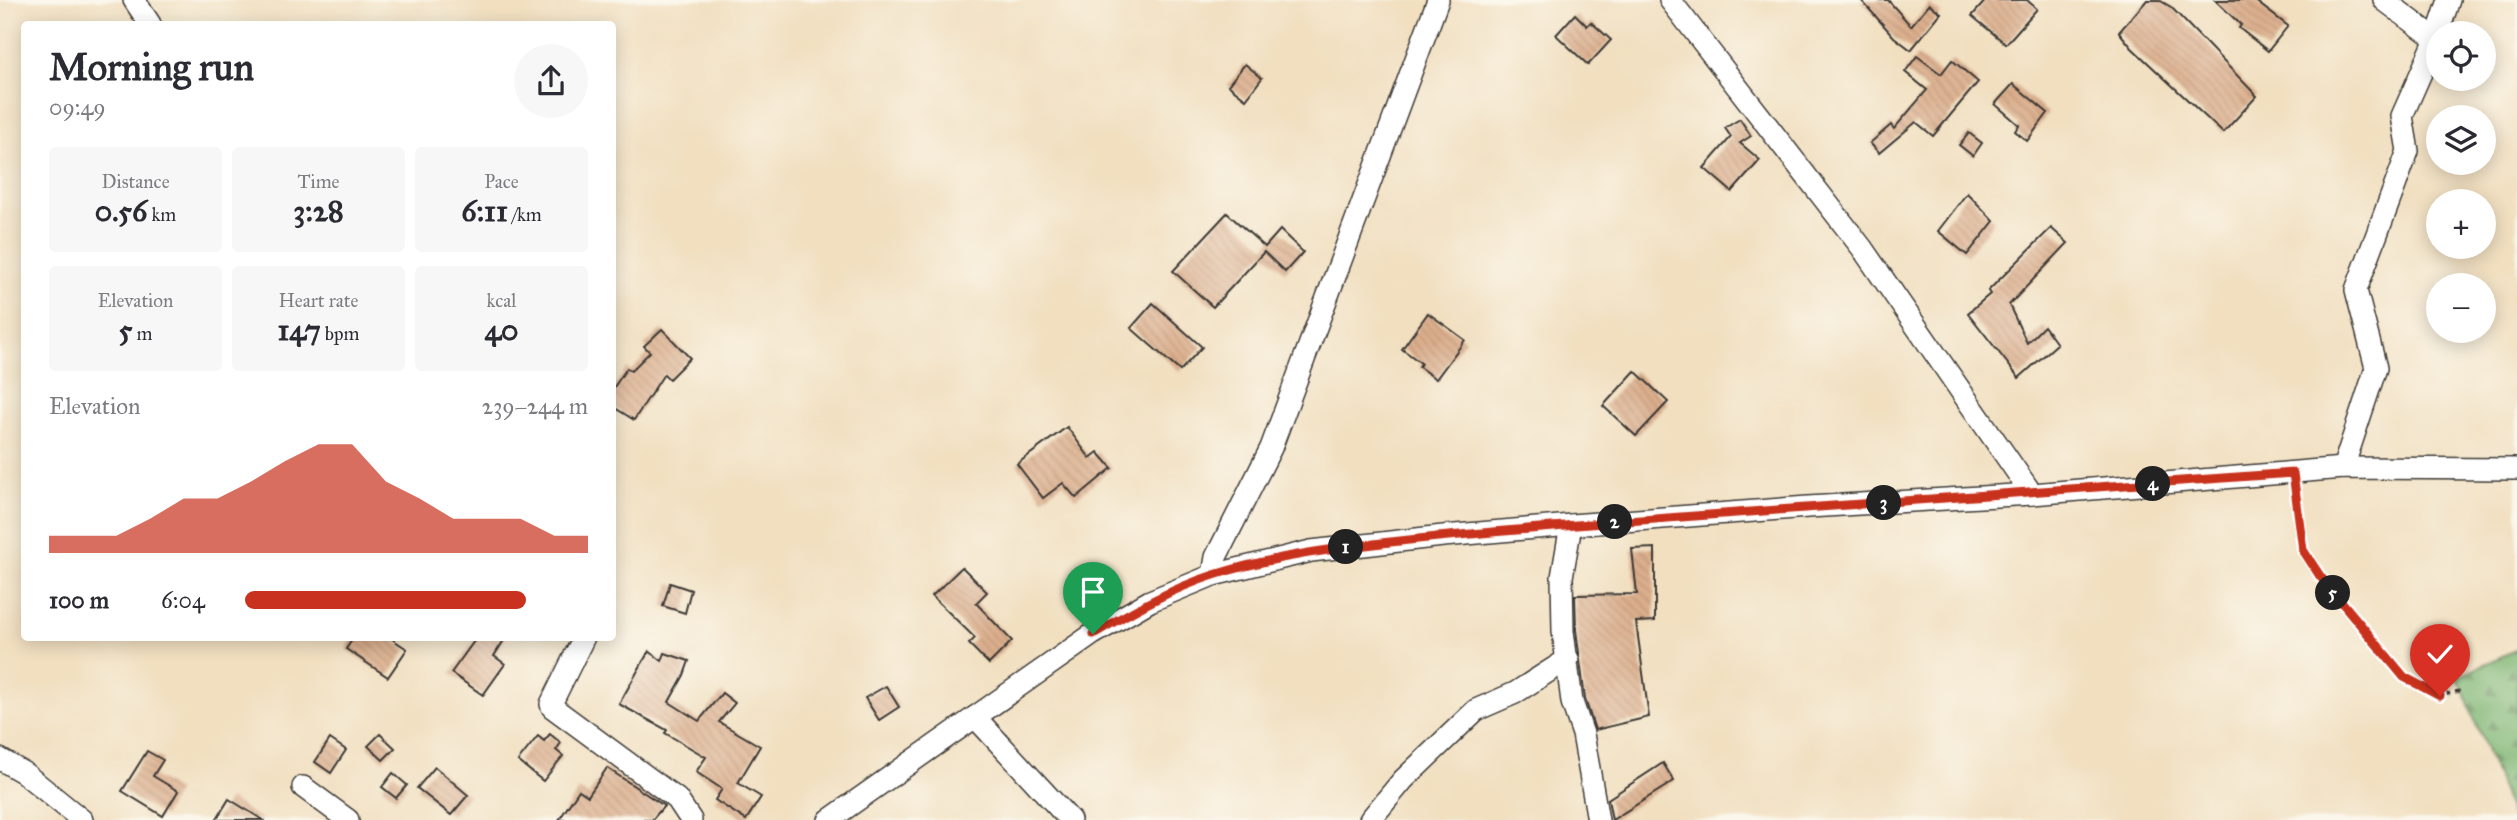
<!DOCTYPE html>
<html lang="en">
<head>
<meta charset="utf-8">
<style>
	:root { --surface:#fff; --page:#f7f7f7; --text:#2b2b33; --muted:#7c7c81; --accent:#c8321e }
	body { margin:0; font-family:"IM FELL Great Primer",serif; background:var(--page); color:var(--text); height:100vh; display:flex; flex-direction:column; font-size:26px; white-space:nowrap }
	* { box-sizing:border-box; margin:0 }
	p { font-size:23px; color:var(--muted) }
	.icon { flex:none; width:38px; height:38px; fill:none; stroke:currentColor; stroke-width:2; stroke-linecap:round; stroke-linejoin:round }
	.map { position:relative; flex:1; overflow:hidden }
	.panel { position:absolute; left:21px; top:21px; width:595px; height:620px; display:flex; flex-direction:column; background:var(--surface); border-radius:7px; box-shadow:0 4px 18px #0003 }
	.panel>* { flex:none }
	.controls { position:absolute; left:2426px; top:21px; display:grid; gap:14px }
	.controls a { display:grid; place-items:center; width:70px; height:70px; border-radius:50%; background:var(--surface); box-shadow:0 4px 18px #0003; font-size:35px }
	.pin { position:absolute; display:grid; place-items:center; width:60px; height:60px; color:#fff; margin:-72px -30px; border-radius:50% 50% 50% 0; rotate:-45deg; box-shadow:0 0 7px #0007 }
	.pin .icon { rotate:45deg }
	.km { position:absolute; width:35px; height:35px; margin:-18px; border-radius:50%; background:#222; color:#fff; font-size:19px; line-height:35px; text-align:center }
	.round { display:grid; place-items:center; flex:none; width:74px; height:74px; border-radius:37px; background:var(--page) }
	.overview { display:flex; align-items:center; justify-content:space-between; height:119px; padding:0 28px }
	h1 { font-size:38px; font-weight:700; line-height:52px }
	.metrics { display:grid; grid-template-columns:repeat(3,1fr); gap:10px; height:119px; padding:7px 28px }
	.metrics div { display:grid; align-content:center; border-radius:7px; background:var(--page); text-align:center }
	.metrics b { font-size:30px; font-weight:700 }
	.metrics small { font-size:19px; font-weight:400 }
	.metrics p { font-size:19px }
	.chart { height:196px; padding:14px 28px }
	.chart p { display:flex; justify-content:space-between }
	.chart svg { width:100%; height:126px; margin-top:7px; fill:var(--accent); opacity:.7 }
	ul { padding:0 28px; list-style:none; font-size:23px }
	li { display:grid; grid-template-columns:112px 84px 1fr; align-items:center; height:52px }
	li i { height:18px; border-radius:9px; background:var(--accent) }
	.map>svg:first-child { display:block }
	.forest { fill:url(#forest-firs); stroke:#4c6847; stroke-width:2 }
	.building { fill:url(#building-back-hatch) }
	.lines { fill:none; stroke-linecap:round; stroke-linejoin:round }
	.minor-casing { stroke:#3c3935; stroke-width:24 }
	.path { stroke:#3c3935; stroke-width:3.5; stroke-dasharray:5 5; stroke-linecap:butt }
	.minor { stroke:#fff; stroke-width:21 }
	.route-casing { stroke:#fff; stroke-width:14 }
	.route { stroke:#c8321e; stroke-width:9 }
</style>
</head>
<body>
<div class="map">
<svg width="2517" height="820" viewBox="0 0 2517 820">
	<defs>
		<pattern id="forest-firs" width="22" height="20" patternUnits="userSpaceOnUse" patternTransform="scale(1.75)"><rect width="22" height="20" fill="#7db572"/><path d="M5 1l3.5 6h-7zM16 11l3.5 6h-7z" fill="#66925d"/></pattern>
		<pattern id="building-back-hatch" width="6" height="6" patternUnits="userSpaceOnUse" patternTransform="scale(1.75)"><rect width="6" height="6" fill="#dcaf8d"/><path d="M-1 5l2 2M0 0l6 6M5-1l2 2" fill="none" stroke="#bc9679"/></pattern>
	</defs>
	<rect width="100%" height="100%" fill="#fbf7ec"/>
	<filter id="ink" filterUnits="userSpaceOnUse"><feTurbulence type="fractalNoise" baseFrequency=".0143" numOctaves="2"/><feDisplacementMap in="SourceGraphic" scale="14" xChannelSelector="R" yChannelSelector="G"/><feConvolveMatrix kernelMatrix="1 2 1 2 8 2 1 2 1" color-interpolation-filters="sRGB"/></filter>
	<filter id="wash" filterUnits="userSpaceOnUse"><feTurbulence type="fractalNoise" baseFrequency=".00686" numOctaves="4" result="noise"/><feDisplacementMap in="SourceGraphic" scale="28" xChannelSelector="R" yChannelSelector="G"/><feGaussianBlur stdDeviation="1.57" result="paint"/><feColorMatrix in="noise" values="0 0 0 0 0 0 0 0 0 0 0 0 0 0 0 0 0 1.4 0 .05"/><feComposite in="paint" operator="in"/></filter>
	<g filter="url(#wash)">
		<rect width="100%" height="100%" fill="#f1dfc0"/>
		<!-- forest -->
		<polygon class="forest" points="2517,649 2517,820 2513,820 2461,684 2456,678"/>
		<g id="blocks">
			<!-- building -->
			<g class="building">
				<polygon points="1861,0 1888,0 1911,26 1929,4 1941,13 1911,50 1894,37"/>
				<polygon points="1986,0 2027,0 2037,9 2006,44 1972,16"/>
				<polygon points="2147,0 2159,0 2171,7 2257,96 2223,133 2132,48 2119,32"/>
				<polygon points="2215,0 2254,0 2288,26 2268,51 2239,28 2241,25"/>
				<polygon points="1575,14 1587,26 1591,22 1611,40 1588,65 1556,35"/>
				<polygon points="1917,56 1941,74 1952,60 1978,82 1933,136 1916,122 1879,153 1870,143 1891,125 1894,129 1927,90 1905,72"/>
				<polygon points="1245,64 1262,78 1246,99 1228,85"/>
				<polygon points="2013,84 2048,113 2027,141 2015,131 2019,125 1995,104"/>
				<polygon points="1740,119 1751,136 1740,143 1760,160 1732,192 1704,168 1731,137 1725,128"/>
				<polygon points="1969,133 1982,143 1973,156 1959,145"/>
				<polygon points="1967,193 1994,221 1967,255 1938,231"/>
				<polygon points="1227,213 1265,247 1280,230 1303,252 1285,272 1264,252 1213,307 1173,271"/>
				<polygon points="2051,228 2068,243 2009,305 2027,343 2044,326 2057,344 2019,378 1968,313 1990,294 1988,291"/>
				<polygon points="1153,303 1202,347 1180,371 1131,328"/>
				<polygon points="1428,313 1465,340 1436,379 1419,367 1421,363 1402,349"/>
				<polygon points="662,329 690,358 669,379 664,374 634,420 612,406 612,390 627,368 631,371 650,352 644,346"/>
				<polygon points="1635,371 1668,402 1636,436 1603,406"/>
				<polygon points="1067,427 1090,458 1098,452 1112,468 1076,498 1063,483 1043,498 1017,464"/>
				<polygon points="1655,548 1655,621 1636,622 1649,717 1595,730 1585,699 1576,630 1575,595 1637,594 1632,549"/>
				<polygon points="962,567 987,592 976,603 1012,641 989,664 969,644 975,638 932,596"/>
				<polygon points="670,583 691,590 685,613 663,606"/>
				<polygon points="354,637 389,637 407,649 388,677 346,649"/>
				<polygon points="477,637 506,637 494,656 505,664 483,695 451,673"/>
				<polygon points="649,651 662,661 665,653 689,661 684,675 669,702 699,721 722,693 735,703 719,722 760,746 738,783 761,797 746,820 715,800 722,789 696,772 706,757 665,733 667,730 619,704"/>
				<polygon points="886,686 899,707 879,720 865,698"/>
				<polygon points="380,734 395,748 383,760 368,746"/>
				<polygon points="550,734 561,743 556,750 563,756 543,781 518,761 538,736 544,741"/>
				<polygon points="330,739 346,750 331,773 315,762"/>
				<polygon points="147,751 163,760 153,776 178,791 163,816 122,791"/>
				<polygon points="1663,763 1674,781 1612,820 1608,799"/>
				<polygon points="435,767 468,795 451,815 417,788"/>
				<polygon points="607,768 664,806 652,820 559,820 579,790 588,796"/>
				<polygon points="393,773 407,785 396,798 382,787"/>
				<polygon points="229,799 263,820 216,820"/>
			</g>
		</g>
	</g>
	<g filter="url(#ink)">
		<use href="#blocks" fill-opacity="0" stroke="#3c3935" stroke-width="2"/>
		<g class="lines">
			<!-- minor casing -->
			<g class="minor-casing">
				<g id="minor">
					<polyline points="134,0 150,24"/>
					<polyline points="1670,0 1862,248 2032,494"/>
					<polyline points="2438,33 2449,0"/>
					<polyline points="2343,468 2376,368 2356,290 2408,151 2402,116 2436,39 2384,0"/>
					<polyline points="1571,525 1562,577 1563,631 1572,702 1583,734 1598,820"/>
					<polyline points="1213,575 1216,557 1271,448 1438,0"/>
					<polyline points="584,637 551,704 552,707 677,799 691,820"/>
					<polyline points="975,717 1070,820"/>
					<polyline points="0,759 24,773 82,820"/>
					<polyline points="303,787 348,820"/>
					<polyline points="829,820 1093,634 1150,601 1213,575 1311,551 1443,536 1571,525 1808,507 2032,494 2343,468 2517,469"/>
					<polyline points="1370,820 1403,780 1476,710 1515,693 1568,659"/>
				</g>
			</g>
			<!-- path -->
			<polyline class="path" points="2296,489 2303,550 2320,576 2404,677 2440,696 2463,690"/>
			<!-- minor -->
			<use href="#minor" class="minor"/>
		</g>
	</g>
	<g class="lines" filter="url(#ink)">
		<!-- route casing -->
		<g class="route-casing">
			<path id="route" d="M1093,634C1131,612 1170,589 1214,575C1274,556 1337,548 1400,541C1494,531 1588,524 1681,517C1885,501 2089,489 2293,473L2303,550L2320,576L2404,677L2440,696"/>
		</g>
		<!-- route -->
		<use href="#route" class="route"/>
	</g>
</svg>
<div class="controls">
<a><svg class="icon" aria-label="locate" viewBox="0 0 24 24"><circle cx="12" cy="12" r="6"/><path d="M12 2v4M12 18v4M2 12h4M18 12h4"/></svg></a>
<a><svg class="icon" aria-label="layers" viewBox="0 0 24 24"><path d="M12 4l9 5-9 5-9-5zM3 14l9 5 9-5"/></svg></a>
<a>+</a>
<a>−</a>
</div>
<div class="pin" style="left:1093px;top:634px;background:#1e9e55"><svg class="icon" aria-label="arrive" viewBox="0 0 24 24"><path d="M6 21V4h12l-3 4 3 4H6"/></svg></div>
<div class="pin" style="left:2440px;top:696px;background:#d93025"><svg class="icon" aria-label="check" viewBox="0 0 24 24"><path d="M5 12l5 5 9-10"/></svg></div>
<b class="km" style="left:1346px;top:547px">1</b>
<b class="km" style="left:1615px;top:522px">2</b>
<b class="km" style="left:1884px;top:503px">3</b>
<b class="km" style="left:2153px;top:484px">4</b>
<b class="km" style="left:2333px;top:593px">5</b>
<section class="panel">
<div class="overview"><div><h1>Morning run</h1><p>09:49</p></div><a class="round"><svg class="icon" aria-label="share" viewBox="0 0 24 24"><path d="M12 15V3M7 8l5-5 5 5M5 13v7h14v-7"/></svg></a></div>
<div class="metrics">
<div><p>Distance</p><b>0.56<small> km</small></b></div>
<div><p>Time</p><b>3:28</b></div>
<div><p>Pace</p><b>6:11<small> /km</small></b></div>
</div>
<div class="metrics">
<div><p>Elevation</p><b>5<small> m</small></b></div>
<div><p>Heart rate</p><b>147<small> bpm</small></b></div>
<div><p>kcal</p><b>40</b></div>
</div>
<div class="chart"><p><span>Elevation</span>239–244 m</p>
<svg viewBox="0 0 160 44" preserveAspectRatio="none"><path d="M0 44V38L10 38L20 38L30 32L40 25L50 25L60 19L70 12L80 6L90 6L100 19L110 25L120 32L130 32L140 32L150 38L160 38V44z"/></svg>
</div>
<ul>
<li><b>100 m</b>6:04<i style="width:82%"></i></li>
</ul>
</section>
</div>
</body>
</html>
